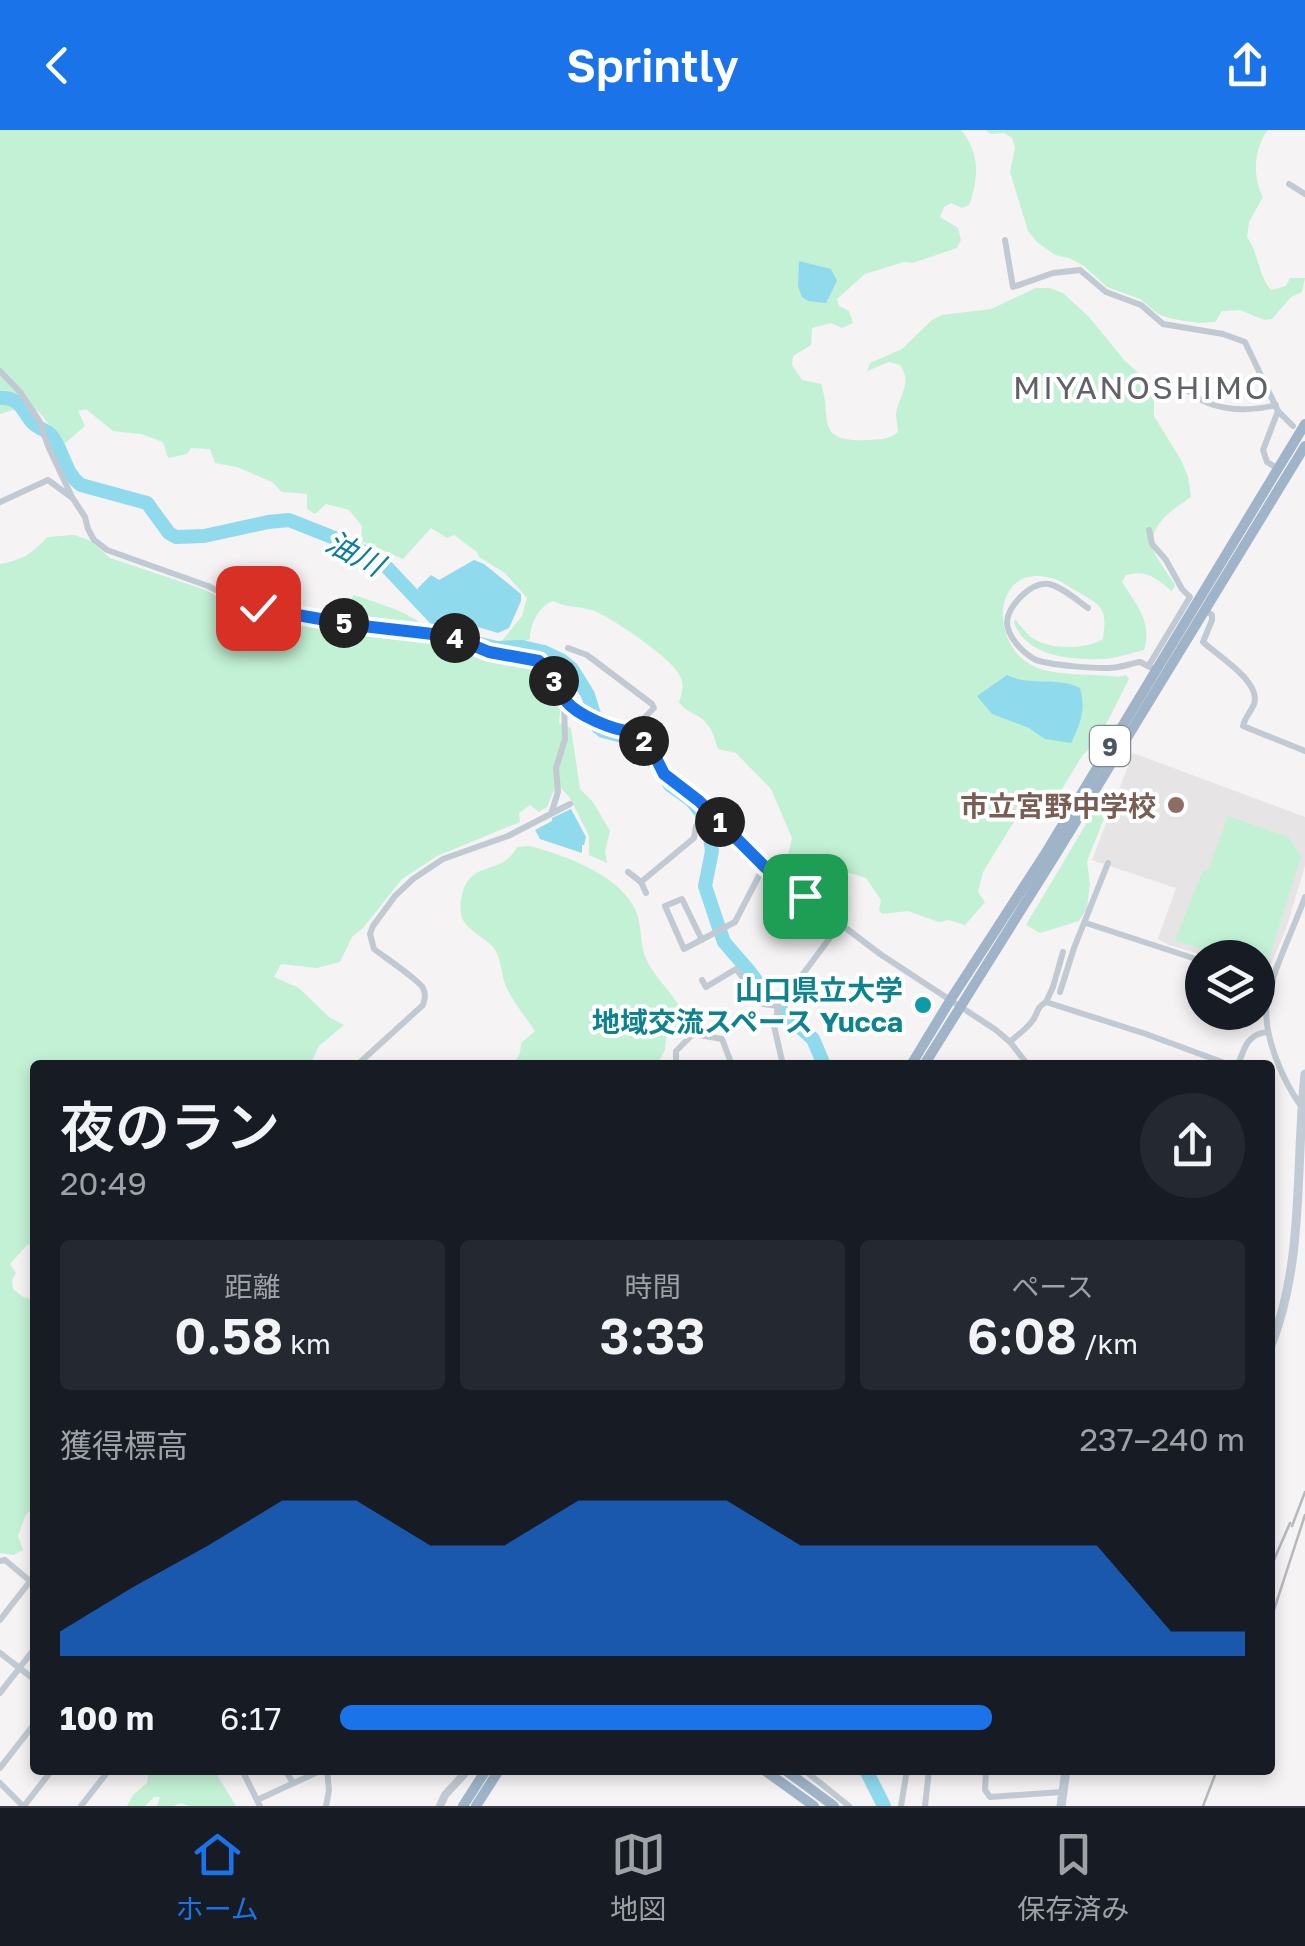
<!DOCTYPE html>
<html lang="ja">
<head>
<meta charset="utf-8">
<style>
	:root { --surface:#171b24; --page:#242831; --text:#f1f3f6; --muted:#9ea1a6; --line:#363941; --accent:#1a73e8 }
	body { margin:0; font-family:"Golos Text","Noto Sans JP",sans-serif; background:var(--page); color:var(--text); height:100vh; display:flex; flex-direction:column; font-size:38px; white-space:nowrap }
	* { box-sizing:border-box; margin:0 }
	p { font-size:32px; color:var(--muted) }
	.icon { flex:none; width:55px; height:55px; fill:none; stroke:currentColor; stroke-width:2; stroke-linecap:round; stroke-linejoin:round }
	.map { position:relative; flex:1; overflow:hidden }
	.details { position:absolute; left:30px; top:930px; width:1245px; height:715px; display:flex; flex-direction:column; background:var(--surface); border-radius:10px; box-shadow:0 5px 15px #0003 }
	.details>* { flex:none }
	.controls { position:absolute; left:1185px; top:810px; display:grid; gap:20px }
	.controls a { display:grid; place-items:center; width:90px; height:90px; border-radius:50%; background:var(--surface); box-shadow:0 5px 15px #0003; font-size:50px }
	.pin { position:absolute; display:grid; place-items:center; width:85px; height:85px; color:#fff; margin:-42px; border-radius:20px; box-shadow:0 5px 15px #0006 }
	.km { position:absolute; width:50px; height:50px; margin:-25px; border-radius:50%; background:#222; color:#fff; font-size:28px; line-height:50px; text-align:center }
	.round { display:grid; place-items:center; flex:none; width:105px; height:105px; border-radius:52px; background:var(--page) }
	.head { display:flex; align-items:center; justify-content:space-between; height:170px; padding:0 30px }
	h1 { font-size:55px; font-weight:600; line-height:75px }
	.figures { display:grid; grid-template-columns:repeat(3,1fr); gap:15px; height:170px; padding:10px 30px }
	.figures div { display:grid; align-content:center; border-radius:10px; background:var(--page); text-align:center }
	.figures b { font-size:50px; font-weight:600 }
	.figures small { font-size:28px; font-weight:400 }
	.figures p { font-size:28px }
	.chart { height:280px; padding:20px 30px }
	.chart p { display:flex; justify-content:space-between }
	.chart svg { width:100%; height:180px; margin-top:10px; fill:var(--accent); opacity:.7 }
	ul { padding:0 30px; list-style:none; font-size:32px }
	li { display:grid; grid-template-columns:160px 120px 1fr; align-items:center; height:75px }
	li i { height:25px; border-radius:12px; background:var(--accent) }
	header { display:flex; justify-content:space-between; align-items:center; height:130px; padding:0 30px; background:var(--accent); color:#fff; font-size:45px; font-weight:600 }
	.dock { display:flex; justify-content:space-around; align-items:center; height:140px; border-top:2px solid var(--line); background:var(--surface); font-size:28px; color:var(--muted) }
	.dock a { display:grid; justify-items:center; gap:5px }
	.dock .current { color:var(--accent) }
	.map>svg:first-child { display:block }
	.education { fill:#e6e4e5 }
	.green { fill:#c3f1d5 }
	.water { fill:#90daee }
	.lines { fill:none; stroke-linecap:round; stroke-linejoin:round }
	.river { stroke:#90daee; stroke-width:14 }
	.minor { stroke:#c1cad2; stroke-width:6 }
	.tertiary { stroke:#c1cad2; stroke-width:8 }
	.secondary { stroke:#c1cbd6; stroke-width:9 }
	.trunk { stroke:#9fb4c9; stroke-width:10 }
	.rail { stroke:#b5b8bd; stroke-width:2.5 }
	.route-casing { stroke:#fff; stroke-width:20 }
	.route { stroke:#1a73e8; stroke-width:12 }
	.education-dot { fill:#8d6e63; stroke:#fff; stroke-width:4 }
	.culture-dot { fill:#0f9aa8; stroke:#fff; stroke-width:4 }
	.labels { text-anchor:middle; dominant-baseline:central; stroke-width:8; stroke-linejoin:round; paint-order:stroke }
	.shield { fill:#fff; stroke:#808990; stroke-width:2.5 }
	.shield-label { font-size:25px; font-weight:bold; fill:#4a5661 }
	.education-label { font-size:28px; font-weight:bold; fill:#785e54; stroke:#fff; text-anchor:end }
	.culture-label { font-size:28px; font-weight:bold; fill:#0d838f; stroke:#fff; text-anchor:end }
	.water-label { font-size:30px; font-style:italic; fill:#0c7c9b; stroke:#fff }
	.quarter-label { font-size:32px; letter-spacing:2.5px; fill:#5f6368; stroke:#fff }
</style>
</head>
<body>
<header><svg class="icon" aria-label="back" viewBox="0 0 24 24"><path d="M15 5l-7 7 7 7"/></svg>Sprintly<svg class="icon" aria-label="share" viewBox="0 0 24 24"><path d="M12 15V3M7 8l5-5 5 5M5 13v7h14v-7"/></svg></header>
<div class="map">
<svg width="1305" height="1676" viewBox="0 0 1305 1676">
	<rect width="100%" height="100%" fill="#f5f3f3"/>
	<!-- education -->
	<polygon class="education" points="1133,623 1305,687 1305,736 1286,799 1271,834 1265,840 1258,842 1258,828 1210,827 1169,815 1158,809 1176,758 1092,730"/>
	<!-- green -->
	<g class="green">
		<path d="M0,0H961C980,23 979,48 969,75L962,78L951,73L944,77L940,87L958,98L961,110L957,118L913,133L904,132L865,144L837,169L839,176L849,181L853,193L842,198L831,193L812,198L811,215L793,226L792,235L802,250L821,254C833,286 812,313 868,310C880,309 889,310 898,302C898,298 896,288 896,284C899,264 913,254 900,235L889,232L867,241L870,233L902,219L932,190L942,185L991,179L1036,158H1050L1063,163L1089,187L1125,231L1149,252L1154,269V286L1181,330L1188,347L1191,367C1174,379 1149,393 1153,419C1155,427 1170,446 1175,455L1172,461C1156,449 1148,439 1126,445L1122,452C1136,474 1153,493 1144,520C1131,523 1117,528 1104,529C1071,530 1027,527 1014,493L1015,489C1020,495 1025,502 1031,507C1048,520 1086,520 1103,509C1107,479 1104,477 1078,462C1069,457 1061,450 1051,448C992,432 988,516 1035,537C1060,547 1092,543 1118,547L1126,545L1129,549L1098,610L1082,626L1062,659L1038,688L1023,685L1015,690L983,742L978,762L985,772L965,795L949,790L939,792L908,781L882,784L879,780L881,770L866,748L824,735L809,727L788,725L792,708L771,659L736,623L718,619C715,611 713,600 707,594C699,583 687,584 679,572C682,564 684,556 681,548C675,530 617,492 599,483C583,475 568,479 553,471C538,477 530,494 530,509L518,513L501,512L522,486L527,468L505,443L479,427L477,422L454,405L447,408L431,398L403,429L361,411L362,396L349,380L326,374L315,384L307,379V364L282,362L272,352L237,337L215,333L210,319L191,318L187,324L168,328L163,312L141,304L113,301L86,279L78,281L85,296L64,314L39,282L25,276L0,284Z"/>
		<path d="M986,0H1268C1254,17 1252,47 1263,67L1249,92L1247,107C1259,123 1258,146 1271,160L1286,156L1290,148H1305L1302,162L1291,167L1272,189L1264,190L1240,180L1222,181L1215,192L1198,193L1173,189L1158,184L1140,169L1107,157L1084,136L1069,128L1055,125L1037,112L1028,101L1010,42L1015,18L1012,8L1004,3L990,4Z"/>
		<path d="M74,405L89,410L110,428L203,459L245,480L314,492L339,483L354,465C382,475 423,484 437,512L487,522L532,521L543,525L539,537L561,573L559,593L571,598L580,659L593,672L610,701L605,721L607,733L589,725V706L570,668L561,658L553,662L547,677L539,682L530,675L519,683L520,692L437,726L402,749L363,798L352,807L340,832L317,838L281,834L274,847L299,858L330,888L344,895L319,916L310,935H35V1128L33,1127L35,1118L28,1114L10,1134L16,1143L12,1150L13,1159L23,1167L35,1170V1377L26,1384L18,1406L23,1420L14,1425L0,1423V434C20,431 34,423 47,407Z"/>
		<polygon points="1101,669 1110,674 1087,731 1090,754 1087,778 1079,791 1040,803 1026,795"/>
		<polygon points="1228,686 1289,707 1301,727 1268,831 1263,835 1258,836 1258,828 1228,827 1175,810 1203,740 1208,741"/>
		<path d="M530,716C566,726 627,747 638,787C642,802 640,819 648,833C660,854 679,869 687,892L666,909L665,920L657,935H513L520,923L521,913L535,901C525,886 512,871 505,854C501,842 501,827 493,817C484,807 470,802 463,790C458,781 461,761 467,752C481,732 503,743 517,717Z"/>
		<polygon points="149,1640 214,1640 236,1676 189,1676 181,1673 173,1676 157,1676 160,1667 154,1667 145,1676 127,1676 133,1665 147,1653"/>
	</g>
	<!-- water -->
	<g class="water">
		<polygon points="799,131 831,139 837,151 826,173 808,171 802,167 798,156"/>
		<polygon points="474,430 484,434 521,464 521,471 509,498 498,503 464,493 449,492 417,462 418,458 431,445 439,450"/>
		<path d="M1007,545C1031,557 1056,546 1080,558C1086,579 1081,593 1071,613L1045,609L1029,598L992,584L977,566Z"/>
		<polygon points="571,679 586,707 584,715 582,715 582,723 540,709 535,700 552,691 552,688"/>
	</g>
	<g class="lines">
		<!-- river -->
		<g class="river">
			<path d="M0,268C19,267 21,278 31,291C36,298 45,299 51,305C64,320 64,343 81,355L147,373L169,403L176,407L204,406L268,392L289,390L347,413L381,431L446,500L476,513L497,518L522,517L544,522L561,530L572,539L588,565L598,597L603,601L630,608L642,615L670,655L691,670L703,685L708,694L712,721L705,756L718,795L724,812L750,842L770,870"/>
			<polyline points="781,880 813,909 824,935"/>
			<polyline points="866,1640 884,1676"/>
		</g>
		<!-- minor -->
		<g class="minor">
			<polyline points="1289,54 1305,64"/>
			<polyline points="1005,110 1013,157 1053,143 1080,140 1106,162 1141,175 1163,194 1223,204 1245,212 1278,281 1293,296"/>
			<path d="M0,241L20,262L40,292L48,316L72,367L85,387L88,399L94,410L107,420L208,456L247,475L258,478L354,495L450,507L489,522L539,531C550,543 555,558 566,571C576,585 614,601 631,601L653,622L664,644L699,671L767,738L880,824L996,900L1010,912L1028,935"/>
			<path d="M1184,257C1207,281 1245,283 1276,275"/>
			<polyline points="1278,281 1263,320 1267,332 1278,339"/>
			<polyline points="0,372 48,350 71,367"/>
			<path d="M1088,478C1077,470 1062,457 1049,454C1031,451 1008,476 1007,492C1007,506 1022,522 1034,529C1046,535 1103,540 1118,537C1125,536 1133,533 1140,532L1156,540"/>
			<path d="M1205,480L1212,485V490L1203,512C1217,525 1262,552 1254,574C1251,582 1245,587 1243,596L1305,621"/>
			<polyline points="568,518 587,525 652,574 654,578 631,601"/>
			<polyline points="1149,535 1190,467 1182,459 1166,430 1152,414 1149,400"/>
			<polyline points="552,681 558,662 556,638 565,609 564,572"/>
			<polyline points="628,742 641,752 694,708 696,696 711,682"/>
			<polyline points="641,752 646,763"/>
			<polyline points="1086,793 1202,831"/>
			<polyline points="702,810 682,769 665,776 684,819 735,792 764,736"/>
			<polyline points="1258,848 1273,852"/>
			<polyline points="702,850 706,857 736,839 763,874 779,876"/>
			<polyline points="1060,862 1074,818 1108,733"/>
			<polyline points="1046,872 1146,904 1230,935"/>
			<path d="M1010,912C1017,905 1028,898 1033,890C1039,881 1036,878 1046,872L1053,857L1063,822"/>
			<path d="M357,935L423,875C425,868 426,864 423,858C418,849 384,827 374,819L370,804L373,796L395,766L413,749L443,729L508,706L570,674"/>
			<polyline points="681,935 676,932 676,921 693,904 722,909 732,935"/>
			<polyline points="783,935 774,896 779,876 841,793"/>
			<path d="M1238,935C1244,919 1247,904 1267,902"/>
			<path d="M1301,976C1283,951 1262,904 1267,872C1272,841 1294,798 1305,767"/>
			<polyline points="0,1431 5,1430 30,1451"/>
			<polyline points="0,1490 35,1445"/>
			<polyline points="0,1523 35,1550"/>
			<polyline points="0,1563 35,1518"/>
			<polyline points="0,1638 35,1593"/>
			<polyline points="242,1640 260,1676"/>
			<polyline points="285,1640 293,1653"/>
			<polyline points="804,1640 849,1676"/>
			<polyline points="986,1640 985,1660 990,1667 1062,1662"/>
			<polyline points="0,1653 23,1676"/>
			<polyline points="257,1670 322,1640"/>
			<polyline points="24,1676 52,1640"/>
			<polyline points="81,1676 109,1640"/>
			<polyline points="326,1676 329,1660 327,1640"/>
			<polyline points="901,1676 907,1640"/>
			<polyline points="925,1676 929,1640"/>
		</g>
		<!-- tertiary -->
		<polyline class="tertiary" points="440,1676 445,1665 468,1640"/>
		<!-- secondary -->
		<g class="secondary">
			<path d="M1270,1218C1305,1132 1295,1035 1305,944"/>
			<polyline points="1061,1676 1066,1640"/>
		</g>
		<!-- trunk -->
		<g class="trunk">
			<polyline points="911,935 951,869 1045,724 1305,294"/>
			<polyline points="924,935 1056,724 1305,316"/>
			<polyline points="764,1640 814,1676"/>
			<polyline points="785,1640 834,1676"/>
			<polyline points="463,1676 486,1640"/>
			<polyline points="476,1676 499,1640"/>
		</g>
		<!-- rail -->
		<g class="rail">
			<polyline points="1292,1396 1305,1362"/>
			<polyline points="1270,1439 1290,1393"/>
			<polyline points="1270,1492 1305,1385"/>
			<polyline points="1203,1676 1217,1640"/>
		</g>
	</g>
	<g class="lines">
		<!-- route casing -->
		<g class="route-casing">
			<path id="route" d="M258,478L354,495L450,506L489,522L539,531C550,543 556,558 566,571C577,585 614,601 631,601L653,622L664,644L699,671L766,738L805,766"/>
		</g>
		<!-- route -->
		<use href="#route" class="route"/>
	</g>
	<!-- markers -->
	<circle class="education-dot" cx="1176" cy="675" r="10"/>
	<circle class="culture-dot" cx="923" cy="875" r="10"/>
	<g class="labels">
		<!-- shield labels -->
		<rect class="shield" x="1090" y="596" width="40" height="40" rx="8"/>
		<g class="shield-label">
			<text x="1110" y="616">9</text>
		</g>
		<!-- education labels -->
		<g class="education-label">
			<text x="1156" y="675">市立宮野中学校</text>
		</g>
		<!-- culture labels -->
		<g class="culture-label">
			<text x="903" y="859">山口県立大学<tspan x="903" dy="32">地域交流スペース Yucca</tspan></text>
		</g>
		<!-- water labels -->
		<g class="water-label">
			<text transform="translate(355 423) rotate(28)">油川</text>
		</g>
		<!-- quarter labels -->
		<g class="quarter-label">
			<text x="1142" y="257">MIYANOSHIMO</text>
		</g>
	</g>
</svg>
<div class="controls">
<a><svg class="icon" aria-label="layers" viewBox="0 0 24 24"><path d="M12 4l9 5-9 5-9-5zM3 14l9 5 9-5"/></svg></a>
</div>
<div class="pin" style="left:805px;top:766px;background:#1e9e55"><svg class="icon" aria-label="arrive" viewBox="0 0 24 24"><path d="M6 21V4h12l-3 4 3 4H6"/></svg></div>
<div class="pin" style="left:258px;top:478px;background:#d93025"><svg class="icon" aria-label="check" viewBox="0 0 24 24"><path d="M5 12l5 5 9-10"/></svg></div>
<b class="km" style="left:720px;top:692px">1</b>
<b class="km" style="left:644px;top:611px">2</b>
<b class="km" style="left:554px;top:551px">3</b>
<b class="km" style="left:455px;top:508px">4</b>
<b class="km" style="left:344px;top:493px">5</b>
<section class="details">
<div class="head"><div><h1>夜のラン</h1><p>20:49</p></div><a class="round"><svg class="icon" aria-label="share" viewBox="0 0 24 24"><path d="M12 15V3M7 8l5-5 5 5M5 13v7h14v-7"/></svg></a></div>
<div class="figures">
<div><p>距離</p><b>0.58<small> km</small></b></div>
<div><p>時間</p><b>3:33</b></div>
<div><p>ペース</p><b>6:08<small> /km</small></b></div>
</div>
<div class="chart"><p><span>獲得標高</span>237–240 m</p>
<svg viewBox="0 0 160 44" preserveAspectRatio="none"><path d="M0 44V38L10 27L20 17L30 6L40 6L50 17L60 17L70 6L80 6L90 6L100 17L110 17L120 17L130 17L140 17L150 38L160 38V44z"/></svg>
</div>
<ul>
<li><b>100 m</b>6:17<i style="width:72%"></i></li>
</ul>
</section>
</div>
<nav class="dock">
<a class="current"><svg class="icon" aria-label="home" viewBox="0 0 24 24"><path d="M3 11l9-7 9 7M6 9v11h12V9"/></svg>ホーム</a>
<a><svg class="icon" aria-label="map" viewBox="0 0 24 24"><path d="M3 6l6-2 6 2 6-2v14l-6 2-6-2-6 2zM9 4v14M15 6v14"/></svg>地図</a>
<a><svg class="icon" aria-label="saved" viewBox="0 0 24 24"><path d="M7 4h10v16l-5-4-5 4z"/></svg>保存済み</a>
</nav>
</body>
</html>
